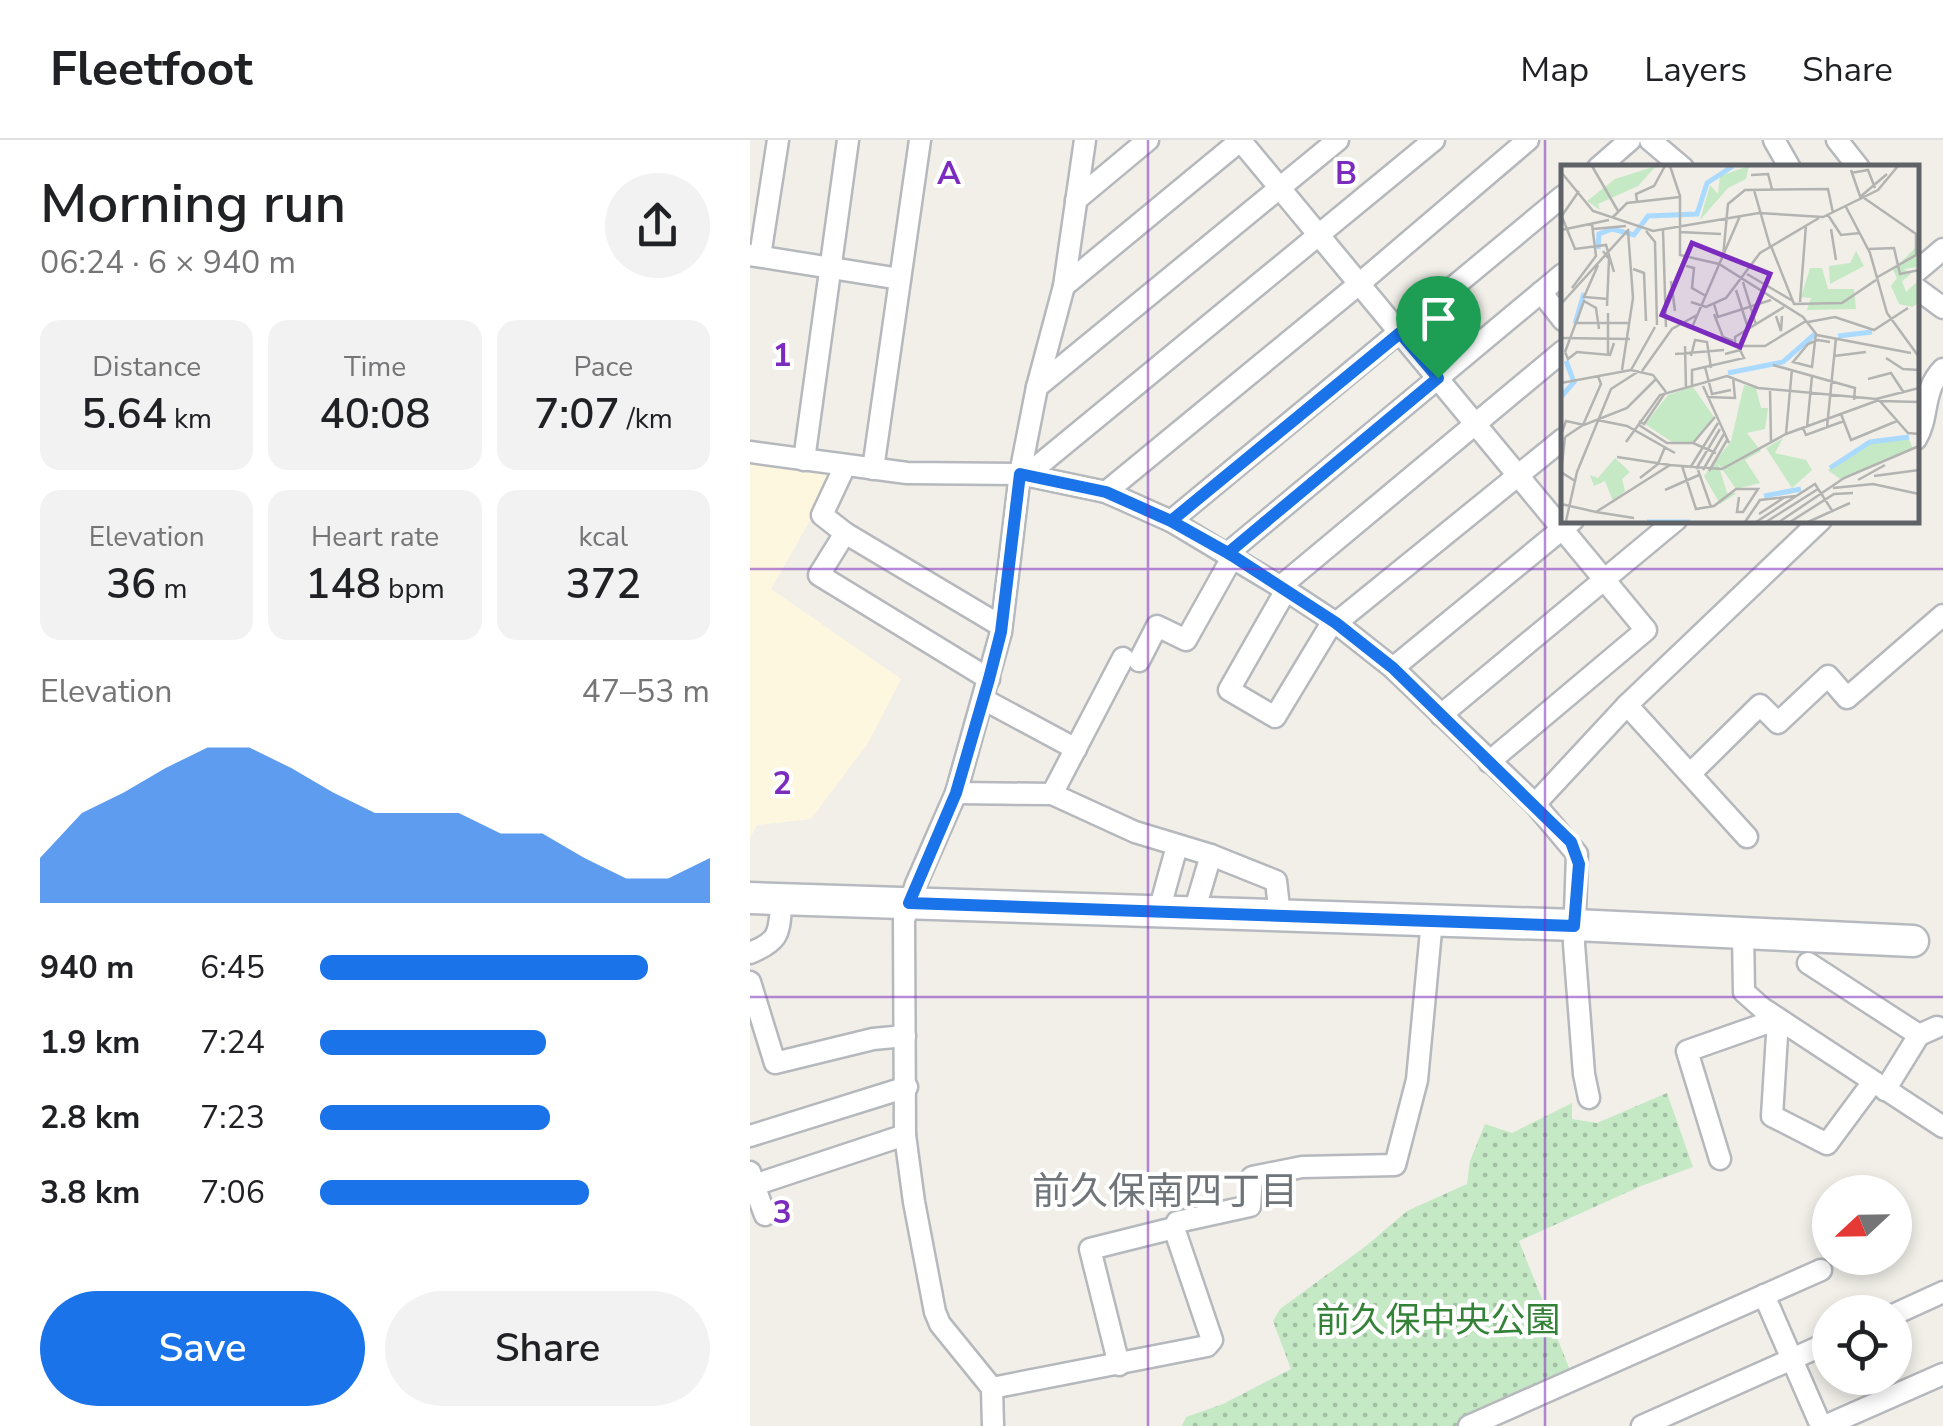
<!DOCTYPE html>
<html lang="en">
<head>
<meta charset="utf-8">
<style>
	:root { --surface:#fff; --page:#f2f2f2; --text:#202124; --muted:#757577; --line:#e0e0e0; --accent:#1a73e8 }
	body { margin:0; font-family:"Nunito Sans","Noto Sans JP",sans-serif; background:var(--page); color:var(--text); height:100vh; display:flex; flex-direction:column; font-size:38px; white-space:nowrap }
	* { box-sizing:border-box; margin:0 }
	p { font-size:32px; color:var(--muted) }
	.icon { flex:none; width:55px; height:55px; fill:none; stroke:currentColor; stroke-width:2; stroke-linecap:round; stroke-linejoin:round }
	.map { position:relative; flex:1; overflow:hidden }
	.details { display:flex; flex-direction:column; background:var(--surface); width:750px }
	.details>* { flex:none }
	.needle { width:65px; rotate:248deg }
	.tools { position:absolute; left:1062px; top:1035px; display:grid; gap:20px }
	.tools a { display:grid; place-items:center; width:100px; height:100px; border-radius:50%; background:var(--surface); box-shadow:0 5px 15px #0003; font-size:50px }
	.pin { position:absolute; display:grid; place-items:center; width:85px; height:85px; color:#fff; margin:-102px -42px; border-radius:50% 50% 50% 0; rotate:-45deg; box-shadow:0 0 10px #0007 }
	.pin .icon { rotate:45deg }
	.round { display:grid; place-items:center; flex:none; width:105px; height:105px; border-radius:52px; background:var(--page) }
	.overview { display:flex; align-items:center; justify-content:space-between; height:170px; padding:0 40px }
	h1 { font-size:55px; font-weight:600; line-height:75px }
	.figures { display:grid; grid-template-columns:repeat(3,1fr); gap:15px; height:170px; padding:10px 40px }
	.figures div { display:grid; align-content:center; border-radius:20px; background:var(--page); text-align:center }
	.figures b { font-size:42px; font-weight:600 }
	.figures small { font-size:28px; font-weight:400 }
	.figures p { font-size:28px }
	.chart { height:280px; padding:20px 40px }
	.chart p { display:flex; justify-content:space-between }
	.chart svg { width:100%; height:180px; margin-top:10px; fill:var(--accent); opacity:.7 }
	.cta { display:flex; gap:20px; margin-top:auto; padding:20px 40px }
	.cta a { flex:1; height:115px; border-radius:60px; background:var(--accent); color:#fff; font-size:40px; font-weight:600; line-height:115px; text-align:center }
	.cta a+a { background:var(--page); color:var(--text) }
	ul { padding:0 40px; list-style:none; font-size:32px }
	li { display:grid; grid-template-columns:160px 120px 1fr; align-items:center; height:75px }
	li i { height:25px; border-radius:12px; background:var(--accent) }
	header { display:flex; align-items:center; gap:60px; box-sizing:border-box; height:140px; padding:0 50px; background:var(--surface); border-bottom:2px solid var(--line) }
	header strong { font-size:48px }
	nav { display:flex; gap:55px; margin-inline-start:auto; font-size:35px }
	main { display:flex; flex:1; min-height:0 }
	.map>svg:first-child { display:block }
	.commercial { fill:#fef7e0 }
	.grass { fill:url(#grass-dots) }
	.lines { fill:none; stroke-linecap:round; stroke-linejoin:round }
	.street-casing { stroke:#b5b8bc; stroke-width:25 }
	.secondary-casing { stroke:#b6babf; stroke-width:35 }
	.street { stroke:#fff; stroke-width:20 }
	.secondary { stroke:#fff; stroke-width:30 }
	.route-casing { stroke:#fff; stroke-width:20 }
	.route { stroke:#1a73e8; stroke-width:12 }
	.grid { fill:none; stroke:#7b2cbf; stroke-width:2.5; stroke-opacity:0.55 }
	.labels { text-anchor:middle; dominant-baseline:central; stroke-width:8; stroke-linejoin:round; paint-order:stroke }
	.park-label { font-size:35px; fill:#348238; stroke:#fff }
	.neighbourhood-label { font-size:38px; fill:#70757a; stroke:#fff }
	.inset-river { fill:none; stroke:#aadaff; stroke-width:5 }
	.inset-road { fill:none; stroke:#b3b3b1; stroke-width:2.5 }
	.view { fill:#7b2cbf; fill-opacity:0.15; stroke:#7b2cbf; stroke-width:5 }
	.inset-edge { fill:none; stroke:#5f6368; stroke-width:5 }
	.grid-label { font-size:32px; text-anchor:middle; font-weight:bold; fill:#7b2cbf; stroke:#fff; stroke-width:8; stroke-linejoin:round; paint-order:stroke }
</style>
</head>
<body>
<header>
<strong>Fleetfoot</strong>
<nav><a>Map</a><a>Layers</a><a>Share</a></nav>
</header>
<main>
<section class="details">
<div class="overview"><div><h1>Morning run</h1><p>06:24 · 6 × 940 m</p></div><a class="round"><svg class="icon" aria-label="share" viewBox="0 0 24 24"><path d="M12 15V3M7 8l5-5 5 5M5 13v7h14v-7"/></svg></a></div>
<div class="figures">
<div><p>Distance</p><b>5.64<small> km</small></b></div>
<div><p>Time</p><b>40:08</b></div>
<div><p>Pace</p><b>7:07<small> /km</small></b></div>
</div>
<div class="figures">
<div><p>Elevation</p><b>36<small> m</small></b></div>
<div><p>Heart rate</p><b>148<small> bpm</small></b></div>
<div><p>kcal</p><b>372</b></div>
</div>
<div class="chart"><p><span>Elevation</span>47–53 m</p>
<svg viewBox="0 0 160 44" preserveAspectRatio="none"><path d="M0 44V33L10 22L20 17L30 11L40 6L50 6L60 11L70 17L80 22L90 22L100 22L110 27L120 27L130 33L140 38L150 38L160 33V44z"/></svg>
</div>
<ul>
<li><b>940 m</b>6:45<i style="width:84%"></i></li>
<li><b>1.9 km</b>7:24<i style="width:58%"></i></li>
<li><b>2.8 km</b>7:23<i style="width:59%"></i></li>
<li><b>3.8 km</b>7:06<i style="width:69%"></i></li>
</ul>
<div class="cta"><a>Save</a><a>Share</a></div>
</section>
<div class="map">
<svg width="1193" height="1286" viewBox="0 0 1193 1286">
	<defs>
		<pattern id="grass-dots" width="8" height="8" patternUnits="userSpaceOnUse" patternTransform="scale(2.5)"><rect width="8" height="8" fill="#c5e8c5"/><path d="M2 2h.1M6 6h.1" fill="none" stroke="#a3c0a4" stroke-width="1.8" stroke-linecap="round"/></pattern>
	</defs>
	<rect width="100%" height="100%" fill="#f1efe8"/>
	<!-- commercial -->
	<polygon class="commercial" points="0,320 76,331 83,340 21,449 151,539 118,603 61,679 7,685 0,698"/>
	<!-- grass -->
	<polygon class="grass" points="917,953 943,1027 891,1046 769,1101 821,1233 706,1286 432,1286 436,1277 473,1264 541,1229 523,1181 530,1169 616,1106 657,1071 717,1044 720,1021 735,984 762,993 822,963 822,979 847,983"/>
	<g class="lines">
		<!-- street casing -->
		<g class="street-casing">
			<g id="street">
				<polyline points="490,0 896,490 739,622"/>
				<polyline points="900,0 933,28"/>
				<polyline points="1024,0 1040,28"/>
				<polyline points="1087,0 1109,28"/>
				<polyline points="848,28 880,0"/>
				<polyline points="326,60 398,0"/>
				<polyline points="0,115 150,139"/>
				<polyline points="10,116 28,0"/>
				<polyline points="1166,132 1193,109"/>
				<polyline points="314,146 491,0"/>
				<polyline points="1166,148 1193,168"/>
				<polyline points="791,152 813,180"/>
				<polyline points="287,247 588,0"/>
				<path d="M1166,299C1180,275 1171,252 1193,229"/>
				<polyline points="0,312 157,333 270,334 356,352 421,381 536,450 586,483 643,528 785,664 827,714 824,804 834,934 839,958"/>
				<polyline points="54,320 98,0"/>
				<polyline points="123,329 170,0"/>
				<polyline points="270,334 289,325 684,0"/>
				<polyline points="356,352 609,144 778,0"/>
				<polyline points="421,381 813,56"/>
				<polyline points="95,393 72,375 95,326"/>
				<polyline points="478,413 813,134"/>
				<polyline points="531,446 813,211"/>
				<polyline points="536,450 479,550 525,577 583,481"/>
				<polyline points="586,483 813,299"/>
				<polyline points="389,521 407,486 436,500 483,416"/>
				<polyline points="643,528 823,380"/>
				<polyline points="239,539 69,435 95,393 251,486"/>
				<polyline points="233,559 326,609"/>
				<polyline points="877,565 997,697"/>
				<polyline points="691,575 926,380"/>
				<polyline points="940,634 1010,565 1028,583 1078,536 1097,558 1193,475"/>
				<polyline points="206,653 302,654 385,692 461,715 526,741 530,776"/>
				<polyline points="302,654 373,518"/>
				<polyline points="785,664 877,565 1071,380"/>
				<polyline points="409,771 427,706"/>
				<polyline points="444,772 461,715"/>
				<polyline points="993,793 994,852 1012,868 1193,987"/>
				<path d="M0,813C33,799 28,792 32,759"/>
				<polyline points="1058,823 1169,895 1135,950"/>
				<polyline points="0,842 25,923 123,899 155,896"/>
				<polyline points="1169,895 1187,887"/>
				<polyline points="0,996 157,947"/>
				<polyline points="970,1019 937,911 1028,879 1022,976 1077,1004 1123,942"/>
				<polyline points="0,1032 4,1045 155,995"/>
				<polyline points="4,1045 15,1075"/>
				<polyline points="1014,1155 1071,1286"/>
				<polyline points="1145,1174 1193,1152"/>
				<polyline points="369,1225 340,1109 424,1088 427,1082 500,1066 502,1037 552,1027 645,1025 667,940 682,780"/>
				<polyline points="242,1248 457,1206 462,1200 424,1088"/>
				<polyline points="243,1286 242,1248 190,1184 185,1172 164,1062 155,995 154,780 166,744 206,653 251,492 270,334 287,247 314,146 335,0"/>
				<polyline points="719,1286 1071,1130"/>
				<polyline points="892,1286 1080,1202"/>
				<polyline points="1075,1286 1193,1234"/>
			</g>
		</g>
		<!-- secondary casing -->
		<g class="secondary-casing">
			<polyline id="secondary" points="0,758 825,785 1163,801"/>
		</g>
		<!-- street -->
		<use href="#street" class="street"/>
		<!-- secondary -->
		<use href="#secondary" class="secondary"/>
	</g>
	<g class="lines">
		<!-- route casing -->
		<g class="route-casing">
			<polyline id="route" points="688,238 478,413 421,381 356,352 270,334 251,492 239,539 206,653 159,763 824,786 829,724 821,702 643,528 586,483 483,416 478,413 421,381 650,193 688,238"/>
		</g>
		<!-- route -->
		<use href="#route" class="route"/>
	</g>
	<!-- grid -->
	<path class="grid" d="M398,0V1286M795,0V1286M0,429H1193M0,857H1193"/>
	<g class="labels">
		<!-- park labels -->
		<g class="park-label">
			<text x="688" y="1180">前久保中央公園</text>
		</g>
		<!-- neighbourhood labels -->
		<g class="neighbourhood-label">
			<text x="415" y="1051">前久保南四丁目</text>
		</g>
	</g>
	<!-- overview -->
	<g transform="translate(811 25)">
		<rect width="358" height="358" fill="#f1efe8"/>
		<path d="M95,1L77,21L37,39L39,45L26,36L54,14ZM188,1L185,14L167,23L139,55L149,20L157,29L159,11ZM357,80V102L343,104L350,109L341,116L345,127L357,116V138L351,142L338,139L330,121L336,113L332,105ZM295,86L303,101L269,119L268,101L289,98ZM249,103H261L267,124H293L295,144L246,145L250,133L240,132ZM183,220L195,223L200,243H207L204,264L186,268L200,286L184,295L199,318L175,324L157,298L166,328H176L159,339L143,311L170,276ZM222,273L214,288L245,295L251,305L231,323L205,283ZM54,293L69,307L61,314L64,326L52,336L44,316L33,321L29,310L37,313Z" fill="#c5e8c5"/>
		<path d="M132,222L153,252L133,277H111L84,259L107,230Z" fill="#c5e8c5"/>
		<path d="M347,272L352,284L279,314L267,305L311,277Z" fill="#c5e8c5"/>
		<path class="inset-river" d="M37,84L38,69L51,64L73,70L87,51L136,49L146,18L172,1M14,159L23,128M277,171L311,167M167,208L222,197L254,169M0,232L13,217L5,196M269,303L309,277L348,272M203,331L240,324M86,357H129"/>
		<path class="inset-road" d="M31,1L57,46M109,1L119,31V90L158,99L242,152L256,170L350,188M290,5L300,34M0,7L32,46L92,66L198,48L262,52L317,25L337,1M290,8L307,5L314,23M190,10L207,9L211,24M193,25L209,81M299,32L326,9M303,33L358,71M76,36L75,29L93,21L104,1M285,42L309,88L326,148L358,192M267,50L280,70L299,68M0,52L18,26M1,52L14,84L45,80L53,107M51,53L66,38L119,32M32,64L65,61M270,64L275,95M0,65L48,55M102,65L105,162M85,66L94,77L96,160M118,67L160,69M210,81L233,139L281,138L315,115M308,84L333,83L339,109L358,105M42,86L48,94L46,141M162,92L167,39L184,25L267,24L272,48M37,100L23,132L47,134M125,101L133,103L131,123L145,131M72,104L83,108L85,156M186,109L232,136M315,113L355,90V70M110,116L114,146M182,117L195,160M11,123L35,91L31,59M175,125L187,163M130,137L145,142L165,133L199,88L258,53M239,137L245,60M0,139L68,64M153,139L157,152L210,135M223,142L174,172V181H204L245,156M153,149L162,172L172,176M215,151L220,166L221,151M247,157L274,152L313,165L347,143M15,158H69M132,160L179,51M255,169L254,176L251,202L232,197L247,179L254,176L257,175L269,177M0,173L69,174M124,181L125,223M4,187L23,136L35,143L38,164M4,187L7,194L16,187L49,190L53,178M114,189L163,185M47,190V148M130,191L134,175L146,177L150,203M273,191L305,187M325,193L342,204L358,205M212,200L294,223L293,235M144,202L151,229L170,225M61,205L72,133L67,66M70,205L94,162M81,206L111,164L136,150M307,214L330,208L343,228M0,218L70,205L92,210L105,227M131,221V205L183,193L179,185L164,189M142,221L168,278M209,224L210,277M146,232L174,233L172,212M317,234L347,268L358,269M319,236L358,237M280,249L290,275L336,256M36,255L66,261L114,288M78,256L83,259L104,228M78,260L106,278H132L155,288M246,262L251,211M266,262L275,173M242,263L245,270L283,256M225,269L231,204M0,270L5,256L23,260L66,243L95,214M4,272L22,260L40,219L37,211M4,272L0,307L14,316M65,277L99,230L166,211L197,223L315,234L358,223M132,278L154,252M56,292L109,300M121,301L135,344L153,341L175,324H197L182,347H176L178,332M129,303L157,258M135,304L159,264M137,305L150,342M142,305L163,269M148,306L166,275M313,311L358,305M79,313L97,299L104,282M297,315L324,300M272,323L312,319L358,329M104,325L138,310M0,339L35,347L109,300L161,304L225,269L318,235M35,347L73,353M198,349L224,332M5,356L16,307L50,224L78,206M184,357L199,335L235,331M195,357L254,319L272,347M205,357L257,324M218,357L283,313L358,281M229,357L273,329L292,328M247,357L289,338"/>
		<path class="view" d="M131,78L209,109L179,182L101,150Z"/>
		<rect width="358" height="358" class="inset-edge"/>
	</g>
	<g class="grid-label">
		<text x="199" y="44">A</text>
		<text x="596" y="44">B</text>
		<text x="32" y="226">1</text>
		<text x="32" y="654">2</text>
		<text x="32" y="1083">3</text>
	</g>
</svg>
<div class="tools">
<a><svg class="needle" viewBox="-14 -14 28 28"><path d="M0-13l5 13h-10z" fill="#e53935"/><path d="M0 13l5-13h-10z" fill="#757577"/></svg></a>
<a><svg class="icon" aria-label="locate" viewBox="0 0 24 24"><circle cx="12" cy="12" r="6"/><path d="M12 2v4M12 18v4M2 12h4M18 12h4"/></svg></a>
</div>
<div class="pin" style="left:688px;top:238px;background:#1e9e55"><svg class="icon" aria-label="arrive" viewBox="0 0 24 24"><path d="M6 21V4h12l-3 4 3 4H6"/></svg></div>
</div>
</main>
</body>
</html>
